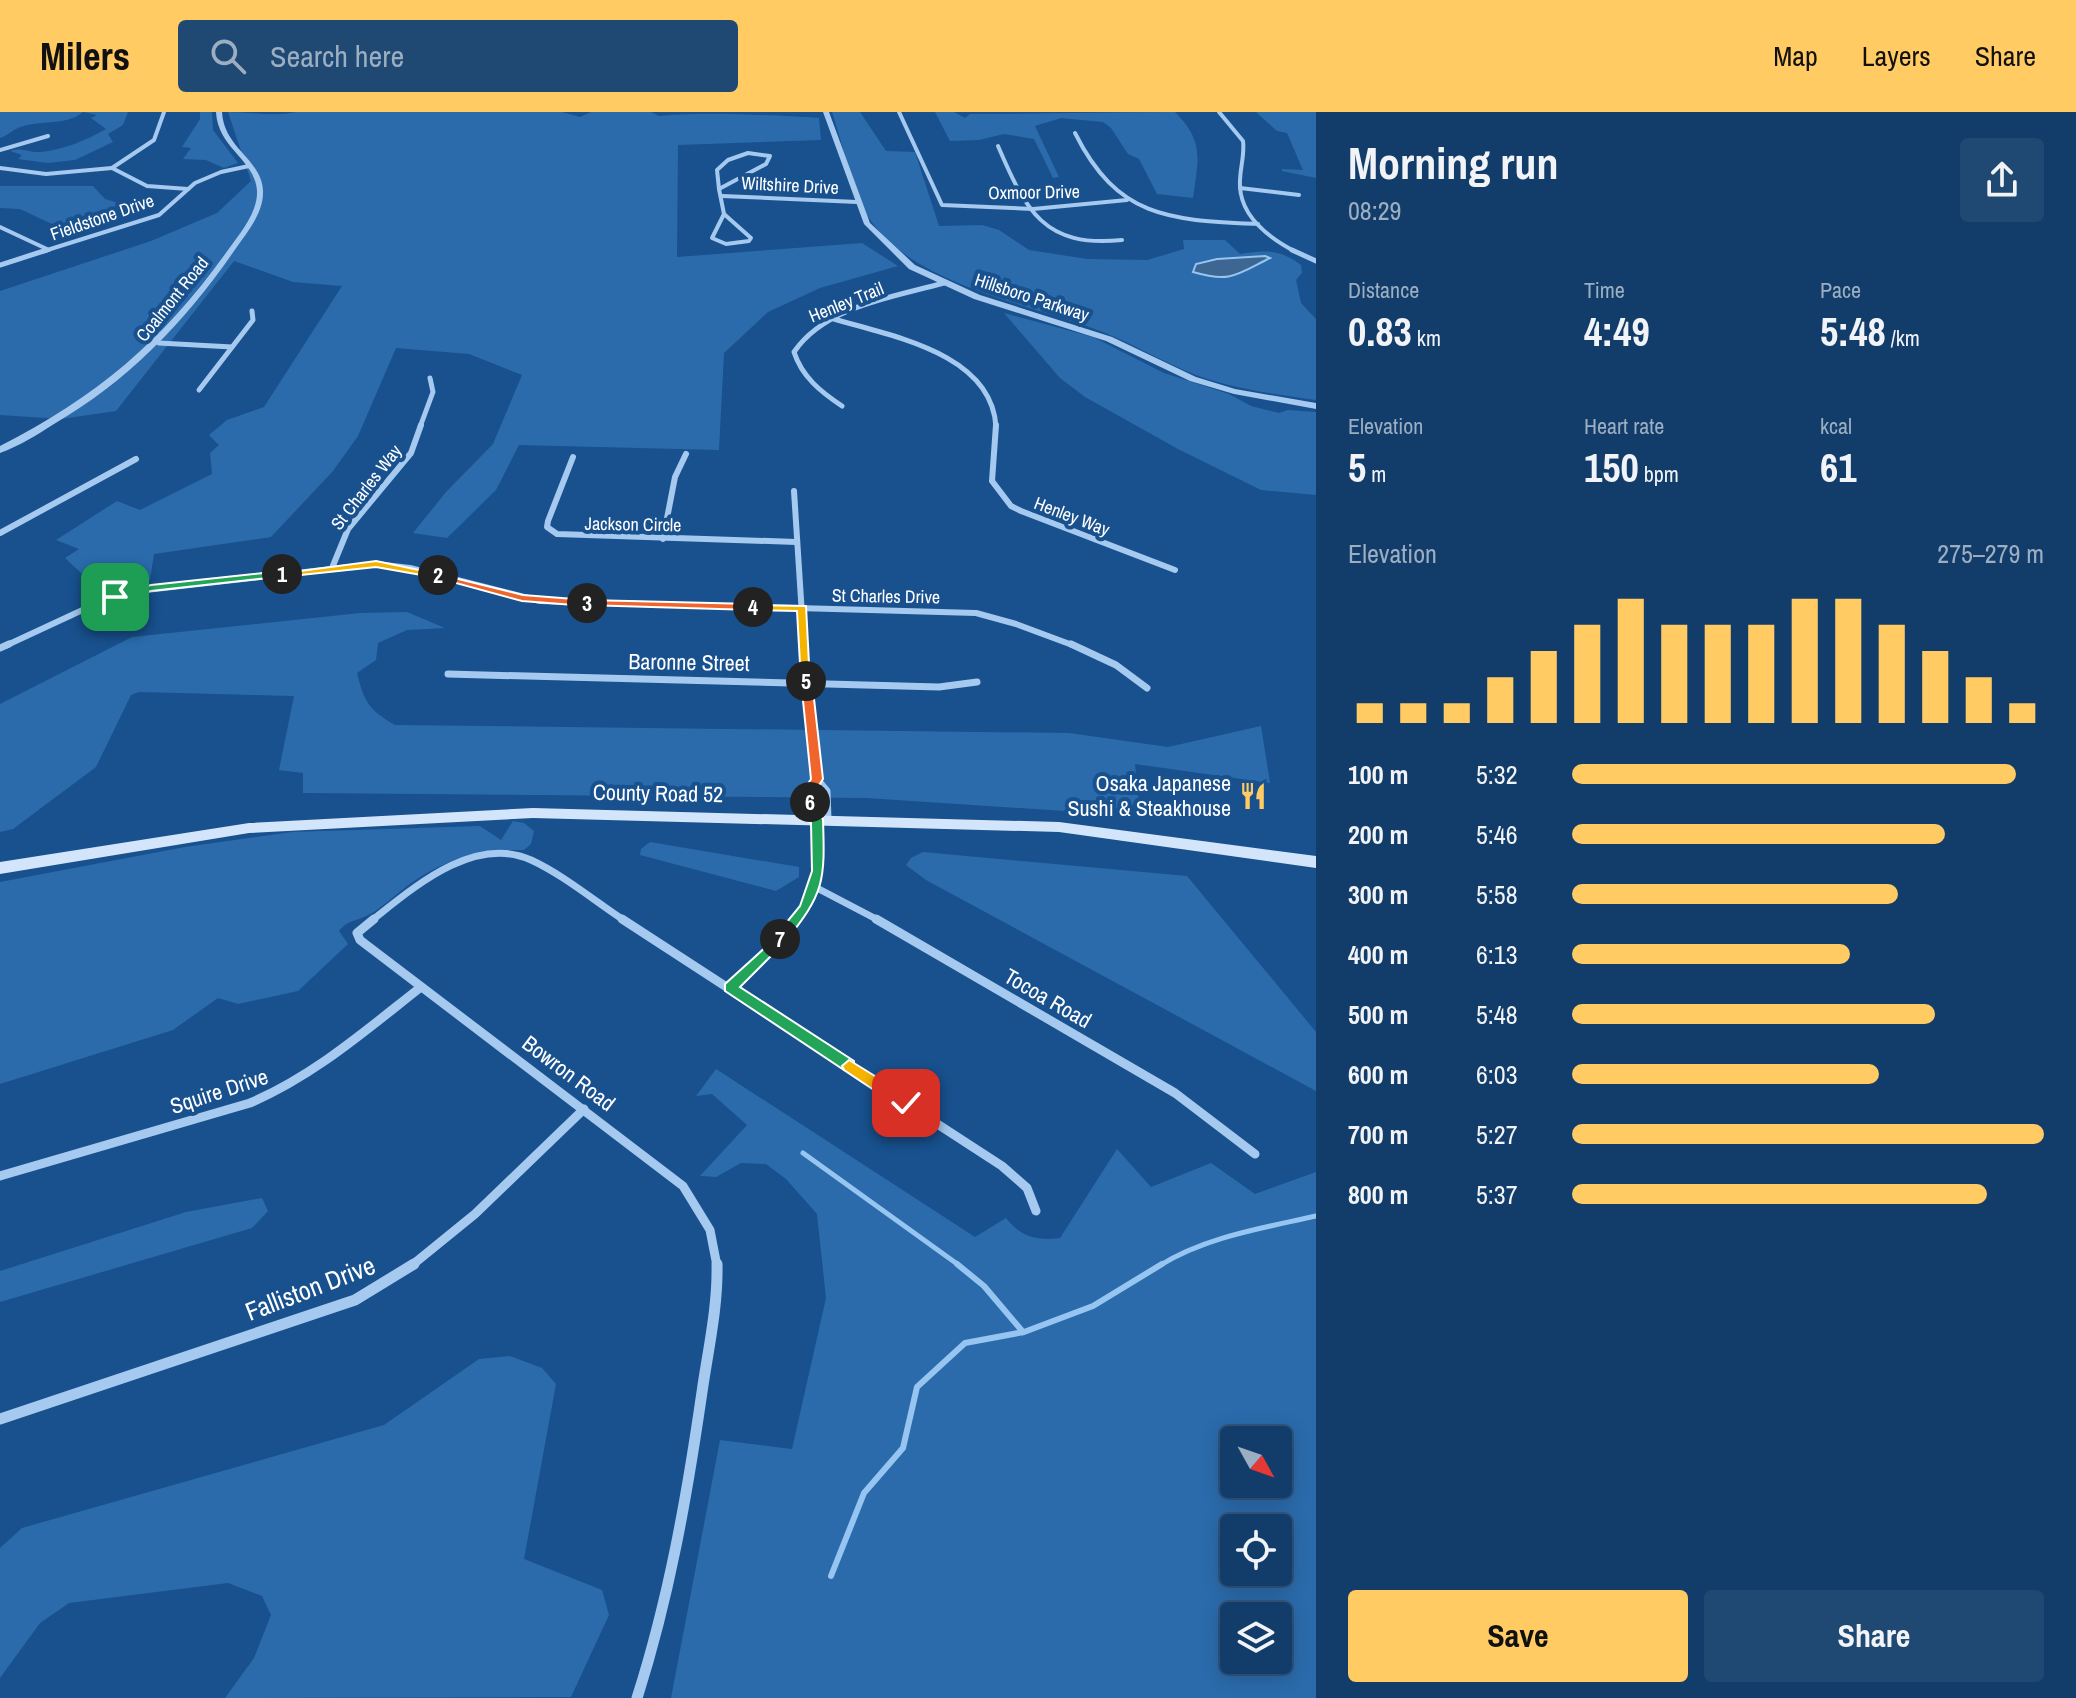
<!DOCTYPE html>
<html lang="en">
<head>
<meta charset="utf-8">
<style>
	:root { --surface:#123d6a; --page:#1f4872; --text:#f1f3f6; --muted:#9caec1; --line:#31567e; --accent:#ffcb62 }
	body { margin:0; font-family:"Archivo Narrow",sans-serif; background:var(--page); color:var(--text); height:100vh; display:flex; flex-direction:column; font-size:30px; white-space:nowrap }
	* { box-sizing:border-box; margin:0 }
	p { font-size:26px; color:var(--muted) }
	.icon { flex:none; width:44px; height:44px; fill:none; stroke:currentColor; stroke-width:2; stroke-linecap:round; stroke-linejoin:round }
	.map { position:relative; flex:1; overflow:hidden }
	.sheet { display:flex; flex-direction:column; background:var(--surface); width:760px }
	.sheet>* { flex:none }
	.needle { width:52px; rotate:130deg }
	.buttons { position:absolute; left:1220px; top:1314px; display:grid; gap:16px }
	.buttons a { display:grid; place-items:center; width:72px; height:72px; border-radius:8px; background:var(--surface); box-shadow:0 4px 20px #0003,0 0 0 2px var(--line); font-size:40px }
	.pin { position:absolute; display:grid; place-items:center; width:68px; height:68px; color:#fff; margin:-34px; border-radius:16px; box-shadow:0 4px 12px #0006 }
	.km { position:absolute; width:40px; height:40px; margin:-20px; border-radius:50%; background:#222; color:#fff; font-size:22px; line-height:40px; text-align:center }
	.round { display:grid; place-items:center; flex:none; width:84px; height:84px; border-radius:8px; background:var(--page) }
	.summary { display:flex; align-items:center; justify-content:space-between; height:136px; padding:0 32px }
	h1 { font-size:44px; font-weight:700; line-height:60px }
	.stats { display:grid; grid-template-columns:repeat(3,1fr); gap:12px; height:136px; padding:8px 32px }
	.stats div { display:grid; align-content:center }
	.stats b { font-size:40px; font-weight:700 }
	.stats small { font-size:22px; font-weight:400 }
	.stats p { font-size:22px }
	.chart { height:224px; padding:16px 32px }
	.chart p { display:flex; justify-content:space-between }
	.chart svg { width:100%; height:144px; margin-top:8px; stroke:var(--accent); stroke-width:6 }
	.button { display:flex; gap:16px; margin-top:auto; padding:16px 32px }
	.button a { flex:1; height:92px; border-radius:8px; background:var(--accent); color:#111; font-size:32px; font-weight:700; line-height:92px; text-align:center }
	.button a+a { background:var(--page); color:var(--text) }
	ul { padding:0 32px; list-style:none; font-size:26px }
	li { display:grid; grid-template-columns:128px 96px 1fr; align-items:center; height:60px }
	li i { height:20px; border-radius:10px; background:var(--accent) }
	header { display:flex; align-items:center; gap:48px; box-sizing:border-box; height:112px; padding:0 40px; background:var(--accent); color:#111 }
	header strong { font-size:38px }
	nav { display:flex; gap:44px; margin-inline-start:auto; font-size:28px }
	.search { width:560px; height:72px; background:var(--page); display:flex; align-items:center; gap:20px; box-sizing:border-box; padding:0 28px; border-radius:8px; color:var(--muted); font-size:30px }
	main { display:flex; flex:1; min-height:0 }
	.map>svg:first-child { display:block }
	.green { fill:#2b6bac; fill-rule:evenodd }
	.water { fill:#3d6692; stroke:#97c5f1; stroke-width:2 }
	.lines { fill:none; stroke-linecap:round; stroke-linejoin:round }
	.stream-far1 { stroke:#97c5f1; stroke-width:5 }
	.stream { stroke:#97c5f1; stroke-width:6 }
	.minor-far5 { stroke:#a5c9ef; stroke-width:4 }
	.minor-far4 { stroke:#a5c9ef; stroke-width:5 }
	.minor-far3 { stroke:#a5c9ef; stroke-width:6 }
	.minor-far2 { stroke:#a5c9ef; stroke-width:7 }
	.minor-far1 { stroke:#a5c9ef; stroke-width:9 }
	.minor { stroke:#a5c9ef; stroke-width:11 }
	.tertiary { fill:#a5c9ef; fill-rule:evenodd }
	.secondary { fill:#d2e5fa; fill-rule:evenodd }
	.split-1 { fill:#22a559; stroke:#fff; stroke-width:2 }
	.split-2 { fill:#f5b400; stroke:#fff; stroke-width:2 }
	.split-3 { fill:#f0652b; stroke:#fff; stroke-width:2 }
	.split-4 { fill:#f0652b; stroke:#fff; stroke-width:2 }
	.split-5 { fill:#f5b400; stroke:#fff; stroke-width:2 }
	.split-6 { fill:#f0652b; stroke:#fff; stroke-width:2 }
	.split-7 { fill:#22a559; stroke:#fff; stroke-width:2 }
	.split-8 { fill:#22a559; stroke:#fff; stroke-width:2 }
	.split-9 { fill:#f5b400; stroke:#fff; stroke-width:2 }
	.labels { text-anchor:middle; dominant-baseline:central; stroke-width:8; stroke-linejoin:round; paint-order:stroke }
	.far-street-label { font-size:18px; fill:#fff; stroke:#18518e }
	.street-label { font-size:22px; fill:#fff; stroke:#18518e }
	.poi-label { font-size:22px; fill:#fff; stroke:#18518e; text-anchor:end }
	.near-street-label { font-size:26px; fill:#fff; stroke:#18518e }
</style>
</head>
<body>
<header>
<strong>Milers</strong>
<div class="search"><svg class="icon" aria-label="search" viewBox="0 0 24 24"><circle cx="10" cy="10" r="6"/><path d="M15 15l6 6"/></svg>Search here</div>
<nav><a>Map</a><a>Layers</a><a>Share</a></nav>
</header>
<main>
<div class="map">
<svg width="1316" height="1586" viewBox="0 0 1316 1586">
	<rect width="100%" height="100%" fill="#18518e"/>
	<!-- green -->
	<g class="green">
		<path d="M0,0H128L123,13L108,22L113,30L75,48L48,51L18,47L22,43L10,39C24,35 27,41 40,40C63,38 87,28 106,17L91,6L97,3L83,0C65,15 39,7 18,16C11,19 7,24 0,26Z"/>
		<polygon points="200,0 212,0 213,18 238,51 224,56 206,48 183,47 191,36 182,35 200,7"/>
		<path d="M228,0C251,0 275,5 296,0H562L580,5L591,0H651L659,4C700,0 775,3 819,6L821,28L678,33L677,145L862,131L898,154L820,176L768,200L724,241L719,338L519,333L496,378L447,426L413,421L446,380L493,332L522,263L469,242L396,236L358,324L333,359L271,425L154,442L150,468L108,479L103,460L81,461L65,446L79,437L56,428L117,389L140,398L212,362L210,341L219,333L209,323L227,308L264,295L342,174L293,170L234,149L116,299L61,307L0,303V179L151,129L217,101L251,69Z"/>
		<path d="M832,0H860L886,39L915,40L939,114L982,113L999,118L1029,138L1087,147L1147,148L1184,137L1183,128H1225L1240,142C1265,138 1280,137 1301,153L1302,161L1296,168L1301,191L1316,207V288C1273,282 1226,276 1186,259C1154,245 1124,227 1092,216C1024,191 915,172 871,109C854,85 842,29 832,0Z"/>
		<path d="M935,0H954L965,6L970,2C1039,2 1107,0 1175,0C1205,30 1198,48 1193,86L1157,82L1139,47L1128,42L1111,16L1103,10L1061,6L1035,14L1059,65L1053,66L1034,27L1004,22L979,28L950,29Z"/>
		<polygon points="1256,0 1316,0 1316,66 1282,59 1282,57 1303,58 1287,21 1277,19"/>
		<polygon points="0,74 93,74 105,87 122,92 67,119 20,97 0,96"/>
		<polygon points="1004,201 1093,225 1164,261 1229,282 1251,294 1279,301 1288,298 1316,300 1316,383 1261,378 1178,337 1085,285 1060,266"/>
		<path d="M407,500L445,516L407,518L378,531L376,548L357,561C364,590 369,598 395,613L1069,621L1168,635L1261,614L1270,671L1135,652L1140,704L866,686L303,681V661L279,658L294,584L139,580L131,583L96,655L13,717L0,720V592L132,525L360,501Z"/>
		<path d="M513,709L524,711L534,719L531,732L524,738C479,737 443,748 407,774C394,784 380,798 366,804C354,810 348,808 339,819L348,832L298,879L238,892L218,886L173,918L0,972V770L185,735L292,720L480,714L501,728Z"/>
		<polygon points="650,730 799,755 799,765 776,779 640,743 641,737"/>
		<polygon points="923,740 1187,764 1316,920 1316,979 926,768 906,753 911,746"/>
		<path d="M716,957L975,1125L1006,1106C1021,1125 1036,1129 1060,1126L1117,1037L1151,1075L1211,1051L1255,1082L1316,1060V1586H671L720,1328L792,1337L826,1186L817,1102L786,1067L766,1052L741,1051L716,1065L700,1064L747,1013L712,982L696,984ZM1234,1328H1278V1372H1234ZM1234,1416H1278V1460H1234ZM1234,1504H1278V1548H1234Z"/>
		<polygon points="262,1086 268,1099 252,1116 0,1190 0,1159 186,1100"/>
		<polygon points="510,1244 542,1256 556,1272 524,1447 602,1478 609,1503 571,1585 225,1586 254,1546 271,1503 262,1484 228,1471 69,1491 40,1511 0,1566 0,1436 22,1416 384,1313 479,1247"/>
	</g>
	<!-- water -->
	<path class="water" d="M1265,144L1270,146C1236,163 1231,171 1193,160L1196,152L1217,147Z"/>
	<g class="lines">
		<!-- stream-far1 -->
		<g class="stream-far1">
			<polyline points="803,1041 960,1154"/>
			<path d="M1159,1154C1205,1125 1263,1116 1316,1104"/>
		</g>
		<!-- stream -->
		<g class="stream">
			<polyline points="957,1152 984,1174 1023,1220"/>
			<polyline points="831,1464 864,1381 903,1336 917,1275 965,1231 1024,1220 1093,1194 1162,1152"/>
		</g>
		<!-- minor-far5 -->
		<g class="minor-far5">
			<polyline points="899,0 942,93 1033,97 1127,88"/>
			<path d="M1219,0L1243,29C1245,44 1239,59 1240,74C1241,106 1271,127 1296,140"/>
			<path d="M1075,21C1118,107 1170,108 1258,112"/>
			<path d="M998,34C1026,99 1044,136 1122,128"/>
			<polyline points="0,38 48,24"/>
			<polygon points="748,41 770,44 766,52 719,77 717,58 728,48"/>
			<polyline points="0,56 46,62 112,56"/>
			<polyline points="112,56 154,28 164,0"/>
			<polyline points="112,56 147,74 188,77"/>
			<polyline points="1240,76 1299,83"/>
			<polyline points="719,77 724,102"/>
			<polyline points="722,84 857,90"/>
			<polygon points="724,102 751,126 749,129 726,132 712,126"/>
			<polyline points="0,115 49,138"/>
			<polyline points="41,140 159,103 195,71 221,60 249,54"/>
		</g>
		<!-- minor-far4 -->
		<g class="minor-far4">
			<polyline points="1292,138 1316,149"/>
			<polyline points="0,153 47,138"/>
			<path d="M834,207C891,224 992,241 996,315"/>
			<polyline points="159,231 232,235"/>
			<polyline points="199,278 253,208 252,199"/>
			<path d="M842,294C821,280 802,265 794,240C825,194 894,185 944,171"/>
			<polyline points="420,315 433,280 430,266"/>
		</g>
		<!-- minor-far3 -->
		<g class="minor-far3">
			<polyline points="996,313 992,369 1011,394 1021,399 1175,458"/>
			<polyline points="573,345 548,409 547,415 557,422 796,430"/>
			<polyline points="794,379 804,534"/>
			<polyline points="0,421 136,347"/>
			<polyline points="663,427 675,365 686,342"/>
			<polyline points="332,456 348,417 411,341 421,313"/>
			<polyline points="5,534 89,495 137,479 376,452 410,456 540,489 976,501 1016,512 1075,534"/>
		</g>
		<!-- minor-far2 -->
		<g class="minor-far2">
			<polyline points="804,532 817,667 827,679 828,707"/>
			<polyline points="1071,532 1116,553 1147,576"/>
			<polyline points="0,536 9,532"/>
			<polyline points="448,562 939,575 977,570"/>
			<polyline points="810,706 810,678 817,667"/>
			<polyline points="815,775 880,809"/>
			<path d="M371,809C413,776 474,722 531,748C562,762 596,790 625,809"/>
			<path d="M796,809C818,776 820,746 817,707"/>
		</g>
		<!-- minor-far1 -->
		<g class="minor-far1">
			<polyline points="374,807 357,821 360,828 683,1074 710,1118 717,1154"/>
			<polyline points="622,807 1002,1054 1027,1076 1036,1099"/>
			<polyline points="876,807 1175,981 1255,1042"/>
			<polyline points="730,876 798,807"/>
			<path d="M0,1064L250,991C315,963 366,918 421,875"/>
			<polyline points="411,1154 475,1102 584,997"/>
		</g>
		<!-- minor -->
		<g class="minor">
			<polyline points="0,1307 355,1188 414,1152"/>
			<path d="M637,1586C669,1486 687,1384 702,1280C708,1238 718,1195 717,1152"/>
		</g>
		<!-- tertiary -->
		<g class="tertiary">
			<path d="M216,0H222C224,37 262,47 263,79C264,101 246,122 234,139C186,209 128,269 54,312C37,323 19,334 0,341V334C98,284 164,228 228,138C240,121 258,100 257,79C255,47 218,37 216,0Z"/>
			<polygon points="823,0 829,0 870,111 915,153 980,183 1112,225 1196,265 1235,277 1316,291 1316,297 1234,282 1190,269 1106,229 974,187 909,157 864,112"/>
		</g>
		<!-- secondary -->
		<polygon class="secondary" points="533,696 1059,710 1316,744 1316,756 1059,720 533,706 249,721 0,762 0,750 249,711"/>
	</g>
	<!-- split-1 -->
	<polygon class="split-1" points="282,459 285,464 151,479 115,488 110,485 151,473"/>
	<!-- split-2 -->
	<polygon class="split-2" points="376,449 443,463 438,466 376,455 282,465 277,462"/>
	<!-- split-3 -->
	<polygon class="split-3" points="434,461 523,483 587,488 592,491 587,494 522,489 434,465"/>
	<!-- split-4 -->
	<polygon class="split-4" points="587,488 753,492 758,495 753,498 584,493 582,491"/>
	<!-- split-5 -->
	<polygon class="split-5" points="750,493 806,494 810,571 801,569 797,499 753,498 748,495"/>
	<!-- split-6 -->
	<polygon class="split-6" points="806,566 812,569 823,667 816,678 816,690 810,694 804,690 804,678 811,667 801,569"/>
	<!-- split-7 -->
	<path class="split-7" d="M810,686L816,690V702L823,707C825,769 825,781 784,831L780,832L773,827L800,794L812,759L811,711L804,706V690Z"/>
	<!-- split-8 -->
	<polygon class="split-8" points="780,822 786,827 784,831 740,875 854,949 854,958 844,958 725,879 725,872"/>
	<!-- split-9 -->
	<polygon class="split-9" points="849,948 912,987 912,996 901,996 844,958 842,954"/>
	<!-- icons -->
	<defs>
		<g id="restaurant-bare" transform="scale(2.16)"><path d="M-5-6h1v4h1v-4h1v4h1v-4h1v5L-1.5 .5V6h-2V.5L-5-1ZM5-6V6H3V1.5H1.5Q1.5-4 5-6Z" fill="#ffcb62" stroke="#18518e" stroke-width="2.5" paint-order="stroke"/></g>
	</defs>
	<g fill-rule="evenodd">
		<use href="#restaurant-bare" x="1253" y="684"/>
	</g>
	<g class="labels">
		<!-- far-street labels -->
		<g class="far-street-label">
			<text transform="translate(790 73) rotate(3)">Wiltshire Drive</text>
			<text transform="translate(1034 80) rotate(-1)">Oxmoor Drive</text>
			<text transform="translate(102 105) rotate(-19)">Fieldstone Drive</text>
			<text transform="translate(1032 185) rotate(18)">Hillsboro Parkway</text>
			<text transform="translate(172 187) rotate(-51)">Coalmont Road</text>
			<text transform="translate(846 190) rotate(-22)">Henley Trail</text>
			<text transform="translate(366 375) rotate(-52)">St Charles Way</text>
			<text transform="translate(1072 404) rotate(21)">Henley Way</text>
			<text transform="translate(633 412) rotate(1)">Jackson Circle</text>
			<text transform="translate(886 484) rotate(1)">St Charles Drive</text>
		</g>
		<!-- street labels -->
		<g class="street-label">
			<text transform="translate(689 550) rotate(1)">Baronne Street</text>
			<text transform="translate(658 681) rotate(1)">County Road 52</text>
			<text transform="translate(1048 886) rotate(30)">Tocoa Road</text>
			<text transform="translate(569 961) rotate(37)">Bowron Road</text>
			<text transform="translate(219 979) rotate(-18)">Squire Drive</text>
		</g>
		<!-- poi labels -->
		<g class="poi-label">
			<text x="1231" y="671">Osaka Japanese<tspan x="1231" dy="25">Sushi &amp; Steakhouse</tspan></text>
		</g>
		<!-- near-street labels -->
		<g class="near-street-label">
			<text transform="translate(310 1176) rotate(-21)">Falliston Drive</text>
		</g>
	</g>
</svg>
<div class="buttons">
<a><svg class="needle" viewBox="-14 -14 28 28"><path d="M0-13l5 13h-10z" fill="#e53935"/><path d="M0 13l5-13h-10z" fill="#9caec1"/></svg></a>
<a><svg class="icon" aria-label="locate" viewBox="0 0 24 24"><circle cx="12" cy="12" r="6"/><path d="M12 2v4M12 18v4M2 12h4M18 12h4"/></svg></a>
<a><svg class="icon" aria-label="layers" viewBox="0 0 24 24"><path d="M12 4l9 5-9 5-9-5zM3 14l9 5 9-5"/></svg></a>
</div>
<div class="pin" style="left:115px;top:485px;background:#1e9e55"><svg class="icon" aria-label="arrive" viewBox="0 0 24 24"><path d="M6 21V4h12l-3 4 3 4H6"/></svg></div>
<div class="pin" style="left:906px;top:991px;background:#d93025"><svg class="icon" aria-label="check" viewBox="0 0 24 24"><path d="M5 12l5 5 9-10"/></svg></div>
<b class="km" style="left:282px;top:462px">1</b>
<b class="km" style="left:438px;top:463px">2</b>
<b class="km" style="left:587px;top:491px">3</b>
<b class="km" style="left:753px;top:495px">4</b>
<b class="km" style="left:806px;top:569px">5</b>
<b class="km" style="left:810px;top:690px">6</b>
<b class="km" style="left:780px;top:827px">7</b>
</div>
<section class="sheet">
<div class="summary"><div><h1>Morning run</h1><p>08:29</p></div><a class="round"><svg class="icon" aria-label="share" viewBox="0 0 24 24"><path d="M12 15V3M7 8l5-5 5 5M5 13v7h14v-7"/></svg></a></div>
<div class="stats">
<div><p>Distance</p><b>0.83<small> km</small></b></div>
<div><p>Time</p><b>4:49</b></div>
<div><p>Pace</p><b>5:48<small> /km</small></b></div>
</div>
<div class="stats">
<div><p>Elevation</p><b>5<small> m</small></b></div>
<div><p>Heart rate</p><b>150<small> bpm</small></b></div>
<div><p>kcal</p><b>61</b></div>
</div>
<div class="chart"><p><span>Elevation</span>275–279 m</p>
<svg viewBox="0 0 160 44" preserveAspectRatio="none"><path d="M5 44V38M15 44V38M25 44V38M35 44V30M45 44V22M55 44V14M65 44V6M75 44V14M85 44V14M95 44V14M105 44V6M115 44V6M125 44V14M135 44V22M145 44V30M155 44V38"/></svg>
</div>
<ul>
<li><b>100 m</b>5:32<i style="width:94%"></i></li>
<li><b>200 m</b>5:46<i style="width:79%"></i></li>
<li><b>300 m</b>5:58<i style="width:69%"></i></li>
<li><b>400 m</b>6:13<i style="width:59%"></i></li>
<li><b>500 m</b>5:48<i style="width:77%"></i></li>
<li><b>600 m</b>6:03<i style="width:65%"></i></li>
<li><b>700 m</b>5:27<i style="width:100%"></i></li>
<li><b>800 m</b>5:37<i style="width:88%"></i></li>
</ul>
<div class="button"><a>Save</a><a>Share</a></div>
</section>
</main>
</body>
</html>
